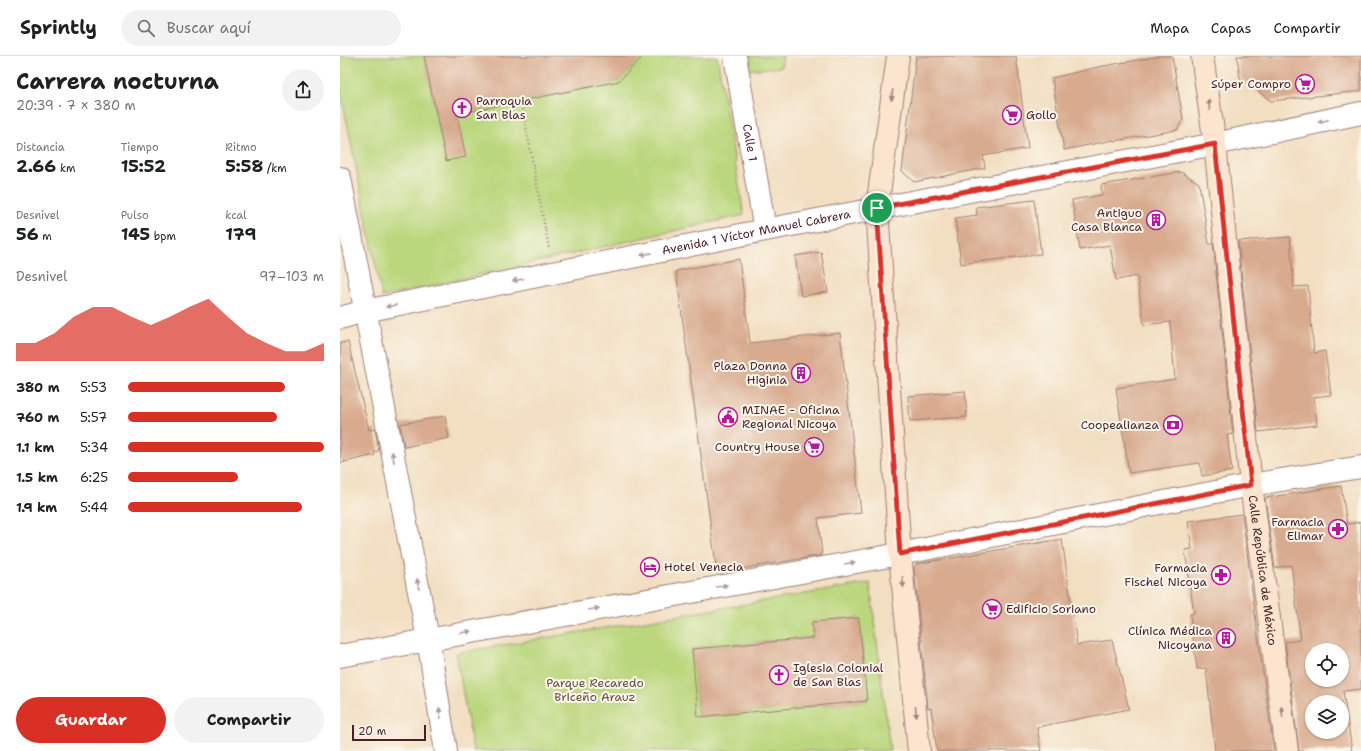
<!DOCTYPE html>
<html lang="es">
<head>
<meta charset="utf-8">
<style>
	:root { --surface:#fff; --page:#f2f2f2; --text:#202124; --muted:#757577; --line:#e0e0e0; --accent:#d93025 }
	body { margin:0; font-family:"Shantell Sans",sans-serif; background:var(--page); color:var(--text); height:100vh; display:flex; flex-direction:column; font-size:15px; white-space:nowrap }
	* { box-sizing:border-box; margin:0 }
	p { font-size:13px; color:var(--muted) }
	.icon { flex:none; width:22px; height:22px; fill:none; stroke:currentColor; stroke-width:2; stroke-linecap:round; stroke-linejoin:round }
	.map { position:relative; flex:1; overflow:hidden }
	.sheet { display:flex; flex-direction:column; background:var(--surface); width:340px }
	.sheet>* { flex:none }
	.buttons { position:absolute; left:965px; top:587px; display:grid; gap:8px }
	.buttons a { display:grid; place-items:center; width:44px; height:44px; border-radius:50%; background:var(--surface); box-shadow:0 1px 3px #0004; font-size:20px }
	.scale { position:absolute; left:12px; bottom:10px; width:74px; box-sizing:border-box; padding-left:4px; border:2px solid #4a1f2b; border-top:0; font-size:11px; line-height:14px; white-space:nowrap; color:#4a1f2b; -webkit-text-stroke:3px #fbf7ec; paint-order:stroke }
	.pin { position:absolute; display:grid; place-items:center; width:34px; height:34px; color:#fff; margin:-17px; border:2px solid #fff; border-radius:50%; box-shadow:0 1px 4px #0007 }
	.round { display:grid; place-items:center; flex:none; width:42px; height:42px; border-radius:21px; background:var(--page) }
	.summary { display:flex; align-items:center; justify-content:space-between; height:68px; padding:0 16px }
	h1 { font-size:22px; font-weight:700; line-height:30px }
	.metrics { display:grid; grid-template-columns:repeat(3,1fr); gap:6px; height:68px; padding:4px 16px }
	.metrics div { display:grid; align-content:center }
	.metrics b { font-size:17px; font-weight:700 }
	.metrics small { font-size:11px; font-weight:400 }
	.metrics p { font-size:11px }
	.chart { height:112px; padding:8px 16px }
	.chart p { display:flex; justify-content:space-between }
	.chart svg { width:100%; height:72px; margin-top:4px; fill:var(--accent); opacity:.7 }
	.action { display:flex; gap:8px; margin-top:auto; padding:8px 16px }
	.action a { flex:1; height:46px; border-radius:24px; background:var(--accent); color:#fff; font-size:16px; font-weight:700; line-height:46px; text-align:center }
	.action a+a { background:var(--page); color:var(--text) }
	ul { padding:0 16px; list-style:none; font-size:13px }
	li { display:grid; grid-template-columns:64px 48px 1fr; align-items:center; height:30px }
	li i { height:10px; border-radius:5px; background:var(--accent) }
	header { display:flex; align-items:center; gap:24px; box-sizing:border-box; height:56px; padding:0 20px; background:var(--surface); border-bottom:1px solid var(--line) }
	header strong { font-size:19px }
	nav { display:flex; gap:22px; margin-inline-start:auto; font-size:14px }
	.search { width:280px; height:36px; background:var(--page); display:flex; align-items:center; gap:10px; box-sizing:border-box; padding:0 14px; border-radius:22px; color:var(--muted); font-size:15px }
	main { display:flex; flex:1; min-height:0 }
	.map>svg:first-child { display:block }
	.green { fill:#bbd77e; stroke:#827b54; fill-rule:evenodd }
	.building { fill:#d8aa8e; fill-rule:evenodd }
	.lines { fill:none; stroke-linecap:round; stroke-linejoin:round }
	.street-casing { stroke:#9e7e76; stroke-width:24 }
	.secondary-casing { stroke:#9e7e76; stroke-width:24 }
	.path { stroke:#9e7e76; stroke-width:2.5; stroke-dasharray:1 3; stroke-linecap:butt }
	.street { stroke:#fff; stroke-width:22 }
	.secondary { stroke:#fce5cf; stroke-width:22 }
	.oneway { fill:#a3827d }
	.oneway2 { fill:#ae9aa0 }
	.route-casing { stroke:#fff; stroke-width:8 }
	.route { stroke:#d93025; stroke-width:5 }
	.labels { text-anchor:middle; dominant-baseline:central; stroke-width:4; stroke-linejoin:round; paint-order:stroke }
	.poi-label { font-size:12px; fill:#4a1f2b; stroke:#fbf7ec; text-anchor:end }
	.street-label { font-size:12px; fill:#4a1f2b; stroke:#fbf7ec }
	.park-label { font-size:12px; fill:#664d40; stroke:#fbf7ec }
</style>
</head>
<body>
<header>
<strong>Sprintly</strong>
<div class="search"><svg class="icon" aria-label="search" viewBox="0 0 24 24"><circle cx="10" cy="10" r="6"/><path d="M15 15l6 6"/></svg>Buscar aquí</div>
<nav><a>Mapa</a><a>Capas</a><a>Compartir</a></nav>
</header>
<main>
<section class="sheet">
<div class="summary"><div><h1>Carrera nocturna</h1><p>20:39 · 7 × 380 m</p></div><a class="round"><svg class="icon" aria-label="share" viewBox="0 0 24 24"><path d="M12 15V3M7 8l5-5 5 5M5 13v7h14v-7"/></svg></a></div>
<div class="metrics">
<div><p>Distancia</p><b>2.66<small> km</small></b></div>
<div><p>Tiempo</p><b>15:52</b></div>
<div><p>Ritmo</p><b>5:58<small> /km</small></b></div>
</div>
<div class="metrics">
<div><p>Desnivel</p><b>56<small> m</small></b></div>
<div><p>Pulso</p><b>145<small> bpm</small></b></div>
<div><p>kcal</p><b>179</b></div>
</div>
<div class="chart"><p><span>Desnivel</span>97–103 m</p>
<svg viewBox="0 0 160 44" preserveAspectRatio="none"><path d="M0 44V33L10 33L20 27L30 17L40 11L50 11L60 17L70 22L80 17L90 11L100 6L110 17L120 27L130 33L140 38L150 38L160 33V44z"/></svg>
</div>
<ul>
<li><b>380 m</b>5:53<i style="width:80%"></i></li>
<li><b>760 m</b>5:57<i style="width:76%"></i></li>
<li><b>1.1 km</b>5:34<i style="width:100%"></i></li>
<li><b>1.5 km</b>6:25<i style="width:56%"></i></li>
<li><b>1.9 km</b>5:44<i style="width:89%"></i></li>
</ul>
<div class="action"><a>Guardar</a><a>Compartir</a></div>
</section>
<div class="map">
<svg width="1021" height="695" viewBox="0 0 1021 695">
	<rect width="100%" height="100%" fill="#fbf7ec"/>
	<filter id="ink" filterUnits="userSpaceOnUse"><feTurbulence type="fractalNoise" baseFrequency=".025" numOctaves="2"/><feDisplacementMap in="SourceGraphic" scale="8" xChannelSelector="R" yChannelSelector="G"/><feConvolveMatrix kernelMatrix="1 2 1 2 8 2 1 2 1" color-interpolation-filters="sRGB"/></filter>
	<filter id="wash" filterUnits="userSpaceOnUse"><feTurbulence type="fractalNoise" baseFrequency=".012" numOctaves="4" result="noise"/><feDisplacementMap in="SourceGraphic" scale="16" xChannelSelector="R" yChannelSelector="G"/><feGaussianBlur stdDeviation="0.9" result="paint"/><feColorMatrix in="noise" values="0 0 0 0 0 0 0 0 0 0 0 0 0 0 0 0 0 1.4 0 .05"/><feComposite in="paint" operator="in"/></filter>
	<g filter="url(#wash)">
		<rect width="100%" height="100%" fill="#f2dec1"/>
		<!-- green -->
		<g class="green">
			<polygon points="0,0 84,0 106,104 117,58 279,25 295,8 295,0 377,0 404,159 42,241 0,32"/>
			<polygon points="407,0 443,0 441,11 409,14"/>
			<path d="M530,527L550,695H133L116,597ZM519,562L527,645L358,661L352,593L473,581L472,566Z"/>
		</g>
		<g id="blocks">
			<!-- building -->
			<g class="building">
				<polygon points="84,0 303,0 279,25 117,58 126,101 106,105"/>
				<polygon points="576,0 676,0 688,92 643,100 645,112 574,126 562,115"/>
				<polygon points="820,0 832,0 843,63 837,74 774,85 773,84 724,94 712,22 758,11"/>
				<polygon points="897,0 1021,0 1021,35 931,45 900,22"/>
				<polygon points="841,116 859,127 869,188 873,188 893,378 887,379 892,415 862,420 860,407 789,417 776,332 835,323 830,266 804,269 797,220 776,224 770,189 740,194 732,144 762,139 761,129"/>
				<polygon points="694,144 701,198 621,208 615,162 637,159 636,151"/>
				<polygon points="950,181 954,231 968,230 974,297 985,295 991,339 974,341 977,369 918,376 898,185"/>
				<polygon points="481,196 488,236 461,240 455,200"/>
				<polygon points="399,203 410,287 500,277 521,457 478,462 482,499 377,517 336,215"/>
				<polygon points="8,286 29,374 35,373 39,395 34,396 35,399 0,407 0,287"/>
				<polygon points="625,335 627,361 570,365 568,340"/>
				<polygon points="105,360 109,382 64,391 60,368"/>
				<path d="M1001,430L1007,468L1021,466V633L1003,635L1012,695H959L945,586L961,584L951,509L935,512L925,442ZM972,594H1002V624H972ZM972,646H1002V676H972Z"/>
				<polygon points="902,458 919,589 934,695 875,695 866,612 857,613 850,558 854,557 845,494 852,493 848,465"/>
				<polygon points="722,483 737,589 772,584 789,653 697,671 701,695 597,695 591,652 588,653 574,511 576,508"/>
				<polygon points="519,562 527,645 358,661 352,593 473,582 472,566"/>
			</g>
		</g>
	</g>
	<g filter="url(#ink)">
		<use href="#blocks" fill-opacity="0" stroke="#9e7e76" stroke-width="1"/>
		<g class="lines">
			<!-- street casing -->
			<g class="street-casing">
				<g id="street">
					<path id="s1" d="M395,0L425,174"/>
					<polyline points="0,122 88,583 106,695"/>
					<path id="s2" d="M0,262L25,255L425,174L875,88L1021,57"/>
					<polyline points="0,600 560,498 911,429 1021,411"/>
				</g>
			</g>
			<!-- secondary casing -->
			<g class="secondary-casing">
				<g id="secondary">
					<polyline points="558,0 537,152 560,498 579,695"/>
					<path id="s3" d="M862,0L875,88L911,429L947,695"/>
				</g>
			</g>
			<!-- path -->
			<polyline class="path" points="181,45 209,193"/>
			<!-- street -->
			<use href="#street" class="street"/>
			<!-- secondary -->
			<use href="#secondary" class="secondary"/>
		</g>
		<!-- one-way arrows -->
		<defs><path id="oneway-solid" d="M-6-.8H1V-3.2L6.5 0L1 3.2V.8H-6Z"/></defs>
		<g class="oneway">
			<use href="#oneway-solid" transform="translate(552 39) rotate(98)"/>
			<use href="#oneway-solid" transform="translate(869 49) rotate(-98)"/>
			<use href="#oneway-solid" transform="translate(563 526) rotate(84)"/>
			<use href="#oneway-solid" transform="translate(576 656) rotate(84)"/>
			<use href="#oneway-solid" transform="translate(942 656) rotate(-98)"/>
		</g>
		<g class="oneway2">
			<use href="#oneway-solid" transform="translate(983 65) rotate(168)"/>
			<use href="#oneway-solid" transform="translate(306 198) rotate(169)"/>
			<use href="#oneway-solid" transform="translate(178 224) rotate(168)"/>
			<use href="#oneway-solid" transform="translate(51 250) rotate(168)"/>
			<use href="#oneway-solid" transform="translate(53 401) rotate(-101)"/>
			<use href="#oneway-solid" transform="translate(510 507) rotate(-10)"/>
			<use href="#oneway-solid" transform="translate(78 528) rotate(-101)"/>
			<use href="#oneway-solid" transform="translate(382 530) rotate(-10)"/>
			<use href="#oneway-solid" transform="translate(254 553) rotate(-10)"/>
			<use href="#oneway-solid" transform="translate(126 576) rotate(-10)"/>
			<use href="#oneway-solid" transform="translate(100 657) rotate(-99)"/>
		</g>
	</g>
	<g class="lines" filter="url(#ink)">
		<!-- route casing -->
		<g class="route-casing">
			<polygon id="route" points="875,88 911,429 560,498 537,152"/>
		</g>
		<!-- route -->
		<use href="#route" class="route"/>
	</g>
	<!-- icons -->
	<defs>
		<g id="supermarket-ring" transform="scale(1)"><circle r="9.5" fill="#fbf7ec" stroke="#b5179e" stroke-width="1.5"/><path d="M-6-5.5h2.5l.6 2H6L4.5 2H-2.5L-4.4-4H-6ZM-1.5 3.2a1.3 1.3 0 1 0 .1 0ZM3 3.2a1.3 1.3 0 1 0 .1 0Z" fill="#b5179e"/></g>
		<g id="church-ring" transform="scale(1)"><circle r="9.5" fill="#fbf7ec" stroke="#b5179e" stroke-width="1.5"/><path d="M-1.2-6h2.4v3.5h3.3v2.4h-3.3V6h-2.4V-.1h-3.3v-2.4h3.3Z" fill="#b5179e"/></g>
		<g id="building-ring" transform="scale(1)"><circle r="9.5" fill="#fbf7ec" stroke="#b5179e" stroke-width="1.5"/><path d="M-4-6H4V6H1V3H-1V6H-4ZM-2.5-4.3h1.7v1.8h-1.7ZM.8-4.3h1.7v1.8H.8ZM-2.5-1h1.7V.8h-1.7ZM.8-1h1.7V.8H.8Z" fill="#b5179e"/></g>
		<g id="civic-ring" transform="scale(1)"><circle r="9.5" fill="#fbf7ec" stroke="#b5179e" stroke-width="1.5"/><path d="M-.6-6.5H3V-4.5H.6V-3L4-1V1h2V6H-6V1h2V-1L-.6-3ZM-1.2 2.5V6h2.4V2.5Z" fill="#b5179e"/></g>
		<g id="bank-ring" transform="scale(1)"><circle r="9.5" fill="#fbf7ec" stroke="#b5179e" stroke-width="1.5"/><path d="M-6-4H6V4H-6ZM0-2.3a2.3 2.3 0 1 0 0 4.6a2.3 2.3 0 1 0 0-4.6Z" fill="#b5179e"/></g>
		<g id="pharmacy-ring" transform="scale(1)"><circle r="9.5" fill="#fbf7ec" stroke="#b5179e" stroke-width="1.5"/><path d="M-2-6h4v4h4v4h-4v4h-4v-4h-4v-4h4Z" fill="#b5179e"/></g>
		<g id="hotel-ring" transform="scale(1)"><circle r="9.5" fill="#fbf7ec" stroke="#b5179e" stroke-width="1.5"/><path d="M-6-4.5h1.5V1H6V5H4.5V3h-9V5H-6ZM-4 0a1.8 1.8 0 1 1 3.6 0ZM.5 0V-2.5h3Q6-2.5 6 0Z" fill="#b5179e"/></g>
	</defs>
	<g fill-rule="evenodd">
		<use href="#supermarket-ring" x="965" y="28"/>
		<use href="#church-ring" x="122" y="52"/>
		<use href="#supermarket-ring" x="672" y="59"/>
		<use href="#building-ring" x="816" y="164"/>
		<use href="#building-ring" x="461" y="317"/>
		<use href="#civic-ring" x="388" y="361"/>
		<use href="#bank-ring" x="833" y="369"/>
		<use href="#supermarket-ring" x="474" y="391"/>
		<use href="#pharmacy-ring" x="998" y="473"/>
		<use href="#hotel-ring" x="310" y="511"/>
		<use href="#pharmacy-ring" x="881" y="519"/>
		<use href="#supermarket-ring" x="652" y="553"/>
		<use href="#building-ring" x="886" y="582"/>
		<use href="#church-ring" x="439" y="619"/>
	</g>
	<g class="labels">
		<!-- poi labels -->
		<g class="poi-label">
			<text x="951" y="28">Súper Compro</text>
			<text x="136" y="45" text-anchor="start">Parroquia<tspan x="136" dy="14">San Blas</tspan></text>
			<text x="686" y="59" text-anchor="start">Gollo</text>
			<text x="802" y="157">Antiguo<tspan x="802" dy="14">Casa Blanca</tspan></text>
			<text x="447" y="310">Plaza Donna<tspan x="447" dy="14">Higinia</tspan></text>
			<text x="402" y="354" text-anchor="start">MINAE - Oficina<tspan x="402" dy="14">Regional Nicoya</tspan></text>
			<text x="819" y="369">Coopealianza</text>
			<text x="460" y="391">Country House</text>
			<text x="984" y="466">Farmacia<tspan x="984" dy="14">Elimar</tspan></text>
			<text x="324" y="511" text-anchor="start">Hotel Venecia</text>
			<text x="867" y="512">Farmacia<tspan x="867" dy="14">Fischel Nicoya</tspan></text>
			<text x="666" y="553" text-anchor="start">Edificio Soriano</text>
			<text x="872" y="575">Clínica Médica<tspan x="872" dy="14">Nicoyana</tspan></text>
			<text x="453" y="612" text-anchor="start">Iglesia Colonial<tspan x="453" dy="14">de San Blas</tspan></text>
		</g>
		<!-- street labels -->
		<g class="street-label">
			<text stroke="none"><textPath href="#s1" startOffset="88">Calle 1</textPath></text>
			<text stroke="none"><textPath href="#s2" startOffset="425">Avenida 1 Víctor Manuel Cabrera</textPath></text>
			<text stroke="none"><textPath href="#s3" startOffset="518">Calle República de México</textPath></text>
		</g>
		<!-- park labels -->
		<g class="park-label">
			<text x="255" y="627">Parque Recaredo<tspan x="255" dy="14">Briceño Arauz</tspan></text>
		</g>
	</g>
</svg>
<div class="buttons">
<a><svg class="icon" aria-label="locate" viewBox="0 0 24 24"><circle cx="12" cy="12" r="6"/><path d="M12 2v4M12 18v4M2 12h4M18 12h4"/></svg></a>
<a><svg class="icon" aria-label="layers" viewBox="0 0 24 24"><path d="M12 4l9 5-9 5-9-5zM3 14l9 5 9-5"/></svg></a>
</div>
<div class="scale">20 m</div>
<div class="pin" style="left:537px;top:152px;background:#1e9e55"><svg class="icon" aria-label="arrive" viewBox="0 0 24 24"><path d="M6 21V4h12l-3 4 3 4H6"/></svg></div>
</div>
</main>
</body>
</html>
